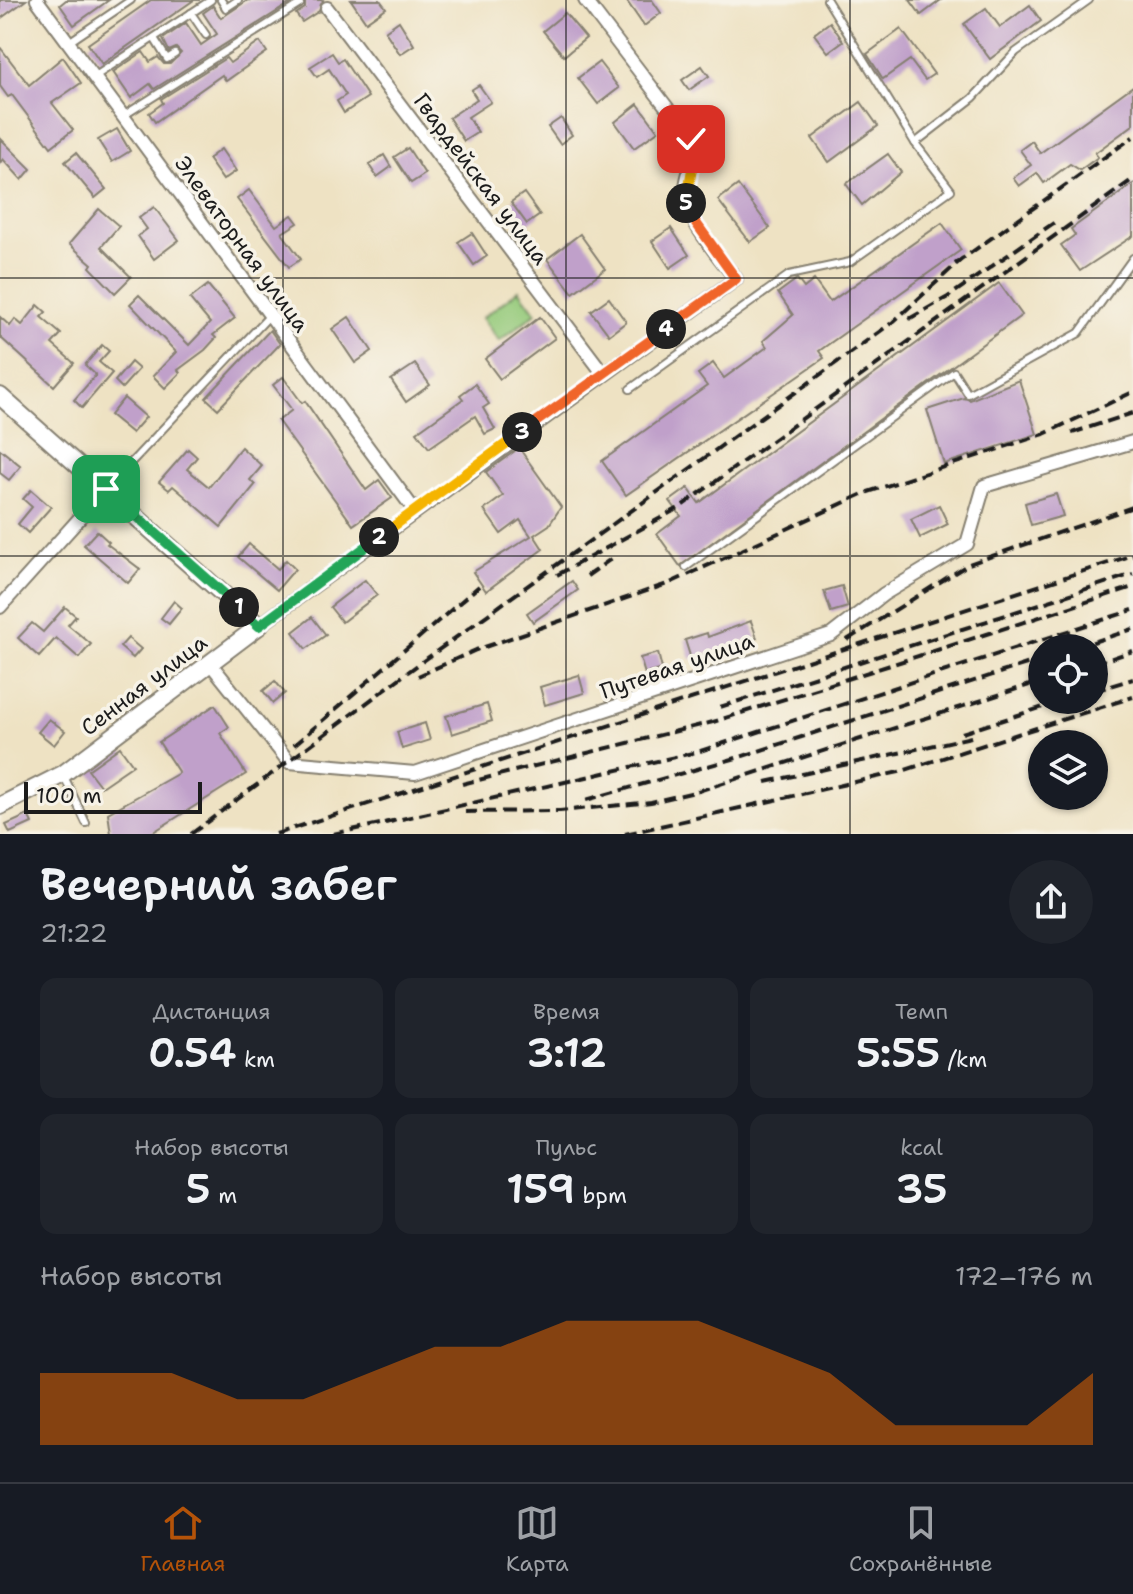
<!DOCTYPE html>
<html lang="ru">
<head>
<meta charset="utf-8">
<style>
	:root { --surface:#171b24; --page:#20242c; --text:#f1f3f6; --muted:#9ea1a6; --line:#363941; --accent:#b45309 }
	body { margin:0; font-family:"Shantell Sans",sans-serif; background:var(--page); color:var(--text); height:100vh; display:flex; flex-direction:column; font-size:30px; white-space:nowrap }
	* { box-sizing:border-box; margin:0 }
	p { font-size:26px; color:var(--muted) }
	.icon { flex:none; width:44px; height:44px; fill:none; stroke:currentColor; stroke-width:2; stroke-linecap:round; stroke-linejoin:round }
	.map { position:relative; height:834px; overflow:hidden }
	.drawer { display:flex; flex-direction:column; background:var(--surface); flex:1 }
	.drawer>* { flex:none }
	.buttons { position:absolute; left:1028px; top:634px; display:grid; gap:16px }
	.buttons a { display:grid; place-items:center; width:80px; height:80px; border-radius:50%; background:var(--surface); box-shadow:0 2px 6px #0004; font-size:40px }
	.scale { position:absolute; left:24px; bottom:20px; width:178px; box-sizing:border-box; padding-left:8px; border:4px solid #1c1c1c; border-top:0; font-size:22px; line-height:28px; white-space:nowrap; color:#1c1c1c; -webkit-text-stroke:6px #f7f3e8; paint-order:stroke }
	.pin { position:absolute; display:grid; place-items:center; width:68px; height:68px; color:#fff; margin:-34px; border-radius:16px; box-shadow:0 4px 12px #0006 }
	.km { position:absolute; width:40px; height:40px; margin:-20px; border-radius:50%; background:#222; color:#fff; font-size:22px; line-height:40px; text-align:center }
	.round { display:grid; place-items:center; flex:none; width:84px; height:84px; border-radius:42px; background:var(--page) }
	.overview { display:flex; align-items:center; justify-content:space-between; height:136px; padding:0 40px }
	h1 { font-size:44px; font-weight:600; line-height:60px }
	.figures { display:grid; grid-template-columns:repeat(3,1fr); gap:12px; height:136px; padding:8px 40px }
	.figures div { display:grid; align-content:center; border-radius:16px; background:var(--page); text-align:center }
	.figures b { font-size:40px; font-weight:600 }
	.figures small { font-size:22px; font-weight:400 }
	.figures p { font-size:22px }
	.chart { height:224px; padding:16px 40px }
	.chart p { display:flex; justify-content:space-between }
	.chart svg { width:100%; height:144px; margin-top:8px; fill:var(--accent); opacity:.7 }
	.tabs { display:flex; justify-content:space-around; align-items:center; height:112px; border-top:2px solid var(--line); background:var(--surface); font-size:22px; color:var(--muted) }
	.tabs a { display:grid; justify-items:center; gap:4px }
	.tabs .on { color:var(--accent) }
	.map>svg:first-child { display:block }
	.green { fill:#96ca7b; stroke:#59734c; stroke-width:2 }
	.building { fill:#c0a0ca }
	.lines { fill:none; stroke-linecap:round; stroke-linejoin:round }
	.service-casing { stroke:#857f70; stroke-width:10 }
	.minor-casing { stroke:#857f70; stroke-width:16 }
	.tertiary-casing { stroke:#857f70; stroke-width:20 }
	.service { stroke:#fff; stroke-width:6 }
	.minor { stroke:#fff; stroke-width:12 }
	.tertiary { stroke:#fff; stroke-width:16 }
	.rail { stroke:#1c1c1c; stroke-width:4; stroke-dasharray:12 6; stroke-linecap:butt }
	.split-1-casing { stroke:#fff; stroke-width:16 }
	.split-2-casing { stroke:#fff; stroke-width:16 }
	.split-3-casing { stroke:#fff; stroke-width:16 }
	.split-4-casing { stroke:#fff; stroke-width:16 }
	.split-5-casing { stroke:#fff; stroke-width:16 }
	.split-6-casing { stroke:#fff; stroke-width:16 }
	.split-1 { stroke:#22a559; stroke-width:10 }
	.split-2 { stroke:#22a559; stroke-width:10 }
	.split-3 { stroke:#f5b400; stroke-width:10 }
	.split-4 { stroke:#f0652b; stroke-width:10 }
	.split-5 { stroke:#f0652b; stroke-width:10 }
	.split-6 { stroke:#f5b400; stroke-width:10 }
	.grid { fill:none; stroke:#1c1c1c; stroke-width:2; stroke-opacity:0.55 }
	.labels { text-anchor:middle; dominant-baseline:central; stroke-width:7; stroke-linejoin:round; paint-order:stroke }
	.street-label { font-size:22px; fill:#1c1c1c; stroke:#f7f3e8 }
</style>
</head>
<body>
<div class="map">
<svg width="1133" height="834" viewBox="0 0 1133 834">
	<rect width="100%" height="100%" fill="#f7f3e8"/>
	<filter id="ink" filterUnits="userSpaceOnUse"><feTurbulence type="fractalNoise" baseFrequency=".0125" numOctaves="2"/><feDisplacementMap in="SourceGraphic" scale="16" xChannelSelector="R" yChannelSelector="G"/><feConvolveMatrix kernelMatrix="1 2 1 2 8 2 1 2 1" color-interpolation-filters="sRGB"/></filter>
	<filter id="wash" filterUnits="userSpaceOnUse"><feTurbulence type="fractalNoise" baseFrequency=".006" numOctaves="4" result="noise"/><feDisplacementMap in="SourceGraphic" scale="32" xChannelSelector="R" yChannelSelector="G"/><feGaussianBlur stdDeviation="1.8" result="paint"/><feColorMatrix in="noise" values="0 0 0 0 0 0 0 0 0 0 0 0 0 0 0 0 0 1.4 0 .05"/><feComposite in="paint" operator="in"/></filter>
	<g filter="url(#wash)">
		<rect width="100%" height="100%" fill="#eee2c3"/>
		<!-- green -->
		<polygon class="green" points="519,290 536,313 499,341 482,318"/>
		<g id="blocks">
			<!-- building -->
			<g class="building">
				<polygon points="0,0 26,0 0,19"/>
				<polygon points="66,0 109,0 74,25 60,5"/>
				<polygon points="151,0 200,0 194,0 102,64 88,44"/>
				<polygon points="248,0 292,2 154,89 150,84 131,98 113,72 143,52 150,62 158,57 164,64 170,64 181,53 176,48 169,51 163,39 186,23 201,45 217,34 203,13 213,6 221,18"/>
				<polygon points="305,0 323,0 319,11 302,22 296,14 305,8"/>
				<polygon points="351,0 380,0 386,8 366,22"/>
				<polygon points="626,0 652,0 661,13 644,26"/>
				<polygon points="910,0 941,0 921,15"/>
				<polygon points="1030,5 1041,21 990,59 964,24 986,8 1000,27"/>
				<polygon points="565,13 586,38 564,56 543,31"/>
				<polygon points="399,21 414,45 400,54 385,31"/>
				<polygon points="830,22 843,41 828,52 814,34"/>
				<polygon points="901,29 934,74 925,80 910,60 883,79 867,54"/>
				<polygon points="260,42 267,52 226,81 222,75 155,122 149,113 163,103 161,99 226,58 230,63"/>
				<polygon points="0,47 29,85 63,57 81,83 52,103 73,130 51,147 12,95 8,97 0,86"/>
				<polygon points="332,53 338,62 343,59 368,97 344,113 337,101 346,95 329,69 317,77 310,67"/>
				<polygon points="599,62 619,88 598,104 578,78"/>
				<polygon points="702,66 709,76 689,90 682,80"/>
				<polygon points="479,85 491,102 468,117 478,132 464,141 449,118 477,99 471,90"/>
				<polygon points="1133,86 1133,125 1095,153 1098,157 1080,170 1070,164 1044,183 1037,173 1019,186 1013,178 1031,165 1020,150 1032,141 1040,153"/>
				<polygon points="861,102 878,126 829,162 812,138"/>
				<polygon points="638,104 658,131 634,148 615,122"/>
				<polygon points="561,118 572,135 560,144 548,127"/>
				<polygon points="117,129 130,151 112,162 98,140"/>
				<polygon points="0,138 31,169 22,180 3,159 0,163"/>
				<polygon points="408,148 425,174 411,183 394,157"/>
				<polygon points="221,149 236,171 223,180 208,159"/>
				<polygon points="76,153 106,189 95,198 65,162"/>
				<polygon points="888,154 901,172 862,205 846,184"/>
				<polygon points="384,155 391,167 377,177 369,165"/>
				<polygon points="1133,184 1133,236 1080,271 1061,245 1075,235 1071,229"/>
				<polygon points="738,185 770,228 750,242 718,200"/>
				<polygon points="249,190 276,226 292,215 298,223 282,233 301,259 289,267 237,199"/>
				<polygon points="524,193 540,215 527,224 511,202"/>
				<polygon points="154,207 179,240 154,259 138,236 147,229 139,218"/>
				<polygon points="99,209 119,226 101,247 131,277 115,293 90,267 92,264 69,244"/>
				<polygon points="942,223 961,250 819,351 824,358 626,495 602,461 707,386 698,374 713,363 724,378 767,347 763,341 793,315 778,293 797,279 804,288 814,280 830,302"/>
				<polygon points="671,228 689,255 670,268 652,241"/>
				<polygon points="472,233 487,256 474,265 458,242"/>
				<polygon points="580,234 605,269 573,293 547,259"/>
				<polygon points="999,283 1022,315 680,566 657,534 681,516 670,501 688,488 699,503"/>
				<polygon points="208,285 235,318 213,335 216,338 205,350 178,370 180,373 165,388 153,376 176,352 130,304 139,295 189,345 210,323 190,299"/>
				<polygon points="609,298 626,322 609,335 591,311"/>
				<polygon points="38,305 46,312 41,317 61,334 52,344 74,363 54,386 0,337 0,317 10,326 15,319 22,325"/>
				<polygon points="349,317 372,351 355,363 332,329"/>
				<polygon points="540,317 555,338 500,379 485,359"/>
				<polygon points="270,330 280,344 218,409 206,398"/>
				<polygon points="102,345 109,351 99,362 112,373 82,408 74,400 96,375 85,365"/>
				<polygon points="131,362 139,369 122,388 115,381"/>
				<polygon points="415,364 430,385 406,402 391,380"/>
				<polygon points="283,377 302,403 305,401 366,490 379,480 392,498 353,525 278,421 292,410 273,385"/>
				<polygon points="1019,380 1037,434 944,464 927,410 964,398 970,400"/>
				<polygon points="475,384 489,404 483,408 495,429 485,434 475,416 429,448 417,432 463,399 460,395"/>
				<polygon points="124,398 146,417 132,433 110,415"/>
				<polygon points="241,447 262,466 250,480 255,485 221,527 173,486 169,490 159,482 188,449 197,457 187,469 209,487"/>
				<polygon points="519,448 561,507 549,525 534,535 543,549 486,591 473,572 531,536 520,520 501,534 484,510 503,496 486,472"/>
				<polygon points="0,449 21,466 9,480 0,473"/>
				<polygon points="31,490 51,507 28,533 18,524 32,507 23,499"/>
				<polygon points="1056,494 1063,516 1031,525 1025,503"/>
				<polygon points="939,505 948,524 920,538 911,519"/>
				<polygon points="97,531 109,542 107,544 140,569 128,583 84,545"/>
				<polygon points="249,544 278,569 286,560 295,569 277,590 238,557"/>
				<polygon points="365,580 377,595 342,622 330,607"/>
				<polygon points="572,581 578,590 533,622 527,613"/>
				<polygon points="842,586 848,607 831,612 824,591"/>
				<polygon points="174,601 182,608 169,624 161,618"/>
				<polygon points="65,607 76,616 68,625 91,644 79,658 56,638 39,657 18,638 32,623 43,632"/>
				<polygon points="312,617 326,635 306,649 293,632"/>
				<polygon points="751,621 757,638 691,659 685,640 707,633 708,637"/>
				<polygon points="128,638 141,649 133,658 120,647"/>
				<polygon points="658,653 662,669 645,674 640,658"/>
				<polygon points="579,675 584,693 545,705 540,687"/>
				<polygon points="275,681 285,693 273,703 263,691"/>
				<polygon points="487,704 492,721 452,734 446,716"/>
				<polygon points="215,705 229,727 220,733 246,774 150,834 111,834 108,813 179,773 159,742"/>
				<polygon points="49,719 65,731 54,745 38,732"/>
				<polygon points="425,723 430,740 402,749 397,732"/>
				<polygon points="120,747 133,765 101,787 88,770"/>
				<polygon points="28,815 32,823 10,833 6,825"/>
			</g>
		</g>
	</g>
	<g filter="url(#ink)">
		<use href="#blocks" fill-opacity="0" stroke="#857f70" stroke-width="2"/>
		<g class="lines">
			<!-- service casing -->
			<g class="service-casing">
				<g id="service">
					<polyline points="221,0 226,8 238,0"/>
					<polyline points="191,13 206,35"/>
					<polyline points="154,38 167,59 175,54"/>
					<polyline points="69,42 131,0"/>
					<polyline points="94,77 211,0"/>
					<polyline points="123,116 300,4 298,0"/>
					<polyline points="915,143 973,98 1016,52 1089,0"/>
					<polyline points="630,389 789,275 850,262 951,190 915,143 827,0"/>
					<polyline points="108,487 270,315"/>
					<polyline points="686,567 954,372 968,394 1079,333 1133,258"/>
					<polyline points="63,774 86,823"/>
				</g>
			</g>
			<!-- minor casing -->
			<g class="minor-casing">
				<g id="minor">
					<polyline points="37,0 415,511"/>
					<polyline points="327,8 603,373"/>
					<polyline points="0,607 106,489"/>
					<path d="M259,626L736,279C722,260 684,217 685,194C686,174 697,159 691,139L585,0"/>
					<polyline points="210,663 289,762 415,773 831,635 884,594 967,544 984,486 1133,442"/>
				</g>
			</g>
			<!-- tertiary casing -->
			<g class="tertiary-casing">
				<polyline id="tertiary" points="0,396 259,626 63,774 0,806"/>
			</g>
			<!-- service -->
			<use href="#service" class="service"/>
			<!-- minor -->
			<use href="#minor" class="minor"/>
			<!-- tertiary -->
			<use href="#tertiary" class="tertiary"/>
			<!-- rail -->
			<g class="rail">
				<polyline points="955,264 1133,137"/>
				<polyline points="909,319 948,297 1055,222"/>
				<polyline points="1072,433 1133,413"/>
				<polyline points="557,575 679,508 1133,179"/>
				<polyline points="587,576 615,556"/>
				<polyline points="847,640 969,564 1133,507"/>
				<polyline points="1075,648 1133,629"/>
				<polyline points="1094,664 1133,651"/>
				<polyline points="418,676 476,650 670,583 865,493 1044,434 1133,392"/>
				<polyline points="1094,691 1133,679"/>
				<polyline points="720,707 1133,574"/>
				<polyline points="962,733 1065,700"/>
				<polyline points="294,745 479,586"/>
				<polyline points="766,782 976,736"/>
				<polyline points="462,784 713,722 1133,587"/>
				<polyline points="586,800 740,757 1042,659"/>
				<polyline points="465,812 560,811 651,802 695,792 1042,681"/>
				<polyline points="384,823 697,752 1133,610"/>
				<polyline points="191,834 408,672 893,322 963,258"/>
				<polyline points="276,834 1133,555"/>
				<polyline points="333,834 394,821"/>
				<polyline points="625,834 899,772 1133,697"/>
			</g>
		</g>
	</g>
	<g class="lines" filter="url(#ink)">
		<!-- split-1 casing -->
		<g class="split-1-casing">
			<polyline id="split-1" points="106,489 239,607"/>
		</g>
		<!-- split-2 casing -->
		<g class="split-2-casing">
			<polyline id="split-2" points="239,607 259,626 379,537"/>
		</g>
		<!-- split-3 casing -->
		<g class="split-3-casing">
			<polyline id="split-3" points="379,537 522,432"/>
		</g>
		<!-- split-4 casing -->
		<g class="split-4-casing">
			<polyline id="split-4" points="522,432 666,329"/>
		</g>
		<!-- split-5 casing -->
		<g class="split-5-casing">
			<polyline id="split-5" points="666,329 736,279 686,209 686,203"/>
		</g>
		<!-- split-6 casing -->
		<g class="split-6-casing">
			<polyline id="split-6" points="686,203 695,152 691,139"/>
		</g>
		<!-- split-1 -->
		<use href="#split-1" class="split-1"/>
		<!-- split-2 -->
		<use href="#split-2" class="split-2"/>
		<!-- split-3 -->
		<use href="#split-3" class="split-3"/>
		<!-- split-4 -->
		<use href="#split-4" class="split-4"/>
		<!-- split-5 -->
		<use href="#split-5" class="split-5"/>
		<!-- split-6 -->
		<use href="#split-6" class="split-6"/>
	</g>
	<!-- grid -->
	<path class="grid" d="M283,0V834M566,0V834M850,0V834M0,278H1133M0,556H1133"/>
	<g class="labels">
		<!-- street labels -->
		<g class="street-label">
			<text transform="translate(481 179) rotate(53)">Гвардейская улица</text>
			<text transform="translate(242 244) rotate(54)">Элеваторная улица</text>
			<text transform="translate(677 666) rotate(-19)">Путевая улица</text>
			<text transform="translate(144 685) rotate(-37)">Сенная улица</text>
		</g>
	</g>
</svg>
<div class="buttons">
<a><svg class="icon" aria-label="locate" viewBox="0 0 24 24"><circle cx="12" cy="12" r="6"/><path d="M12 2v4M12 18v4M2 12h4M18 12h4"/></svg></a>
<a><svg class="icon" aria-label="layers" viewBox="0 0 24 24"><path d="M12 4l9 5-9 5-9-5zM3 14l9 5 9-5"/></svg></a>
</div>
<div class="scale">100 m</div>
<div class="pin" style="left:106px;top:489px;background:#1e9e55"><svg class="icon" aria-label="arrive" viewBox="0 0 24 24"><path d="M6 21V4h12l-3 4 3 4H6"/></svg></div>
<div class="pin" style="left:691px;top:139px;background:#d93025"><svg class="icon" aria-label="check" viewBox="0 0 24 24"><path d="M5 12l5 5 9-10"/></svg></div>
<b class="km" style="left:239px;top:607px">1</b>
<b class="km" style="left:379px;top:537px">2</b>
<b class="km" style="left:522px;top:432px">3</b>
<b class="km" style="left:666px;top:329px">4</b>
<b class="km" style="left:686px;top:203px">5</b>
</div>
<section class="drawer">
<div class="overview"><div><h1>Вечерний забег</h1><p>21:22</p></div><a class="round"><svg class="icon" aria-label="share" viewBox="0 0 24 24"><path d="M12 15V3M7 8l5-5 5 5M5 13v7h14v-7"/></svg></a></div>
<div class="figures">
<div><p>Дистанция</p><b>0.54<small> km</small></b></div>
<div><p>Время</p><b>3:12</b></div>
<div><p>Темп</p><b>5:55<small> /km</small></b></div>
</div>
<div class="figures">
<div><p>Набор высоты</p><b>5<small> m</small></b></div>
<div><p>Пульс</p><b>159<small> bpm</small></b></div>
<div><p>kcal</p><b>35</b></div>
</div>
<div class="chart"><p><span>Набор высоты</span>172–176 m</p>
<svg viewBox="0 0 160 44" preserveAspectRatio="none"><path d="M0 44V22L10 22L20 22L30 30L40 30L50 22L60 14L70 14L80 6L90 6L100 6L110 14L120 22L130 38L140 38L150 38L160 22V44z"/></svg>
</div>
</section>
<nav class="tabs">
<a class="on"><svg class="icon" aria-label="home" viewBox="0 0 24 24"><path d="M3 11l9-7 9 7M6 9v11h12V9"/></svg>Главная</a>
<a><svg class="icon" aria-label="map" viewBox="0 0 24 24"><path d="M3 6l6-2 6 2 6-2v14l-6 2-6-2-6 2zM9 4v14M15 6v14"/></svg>Карта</a>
<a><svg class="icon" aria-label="saved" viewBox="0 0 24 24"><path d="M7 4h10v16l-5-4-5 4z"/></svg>Сохранённые</a>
</nav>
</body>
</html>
